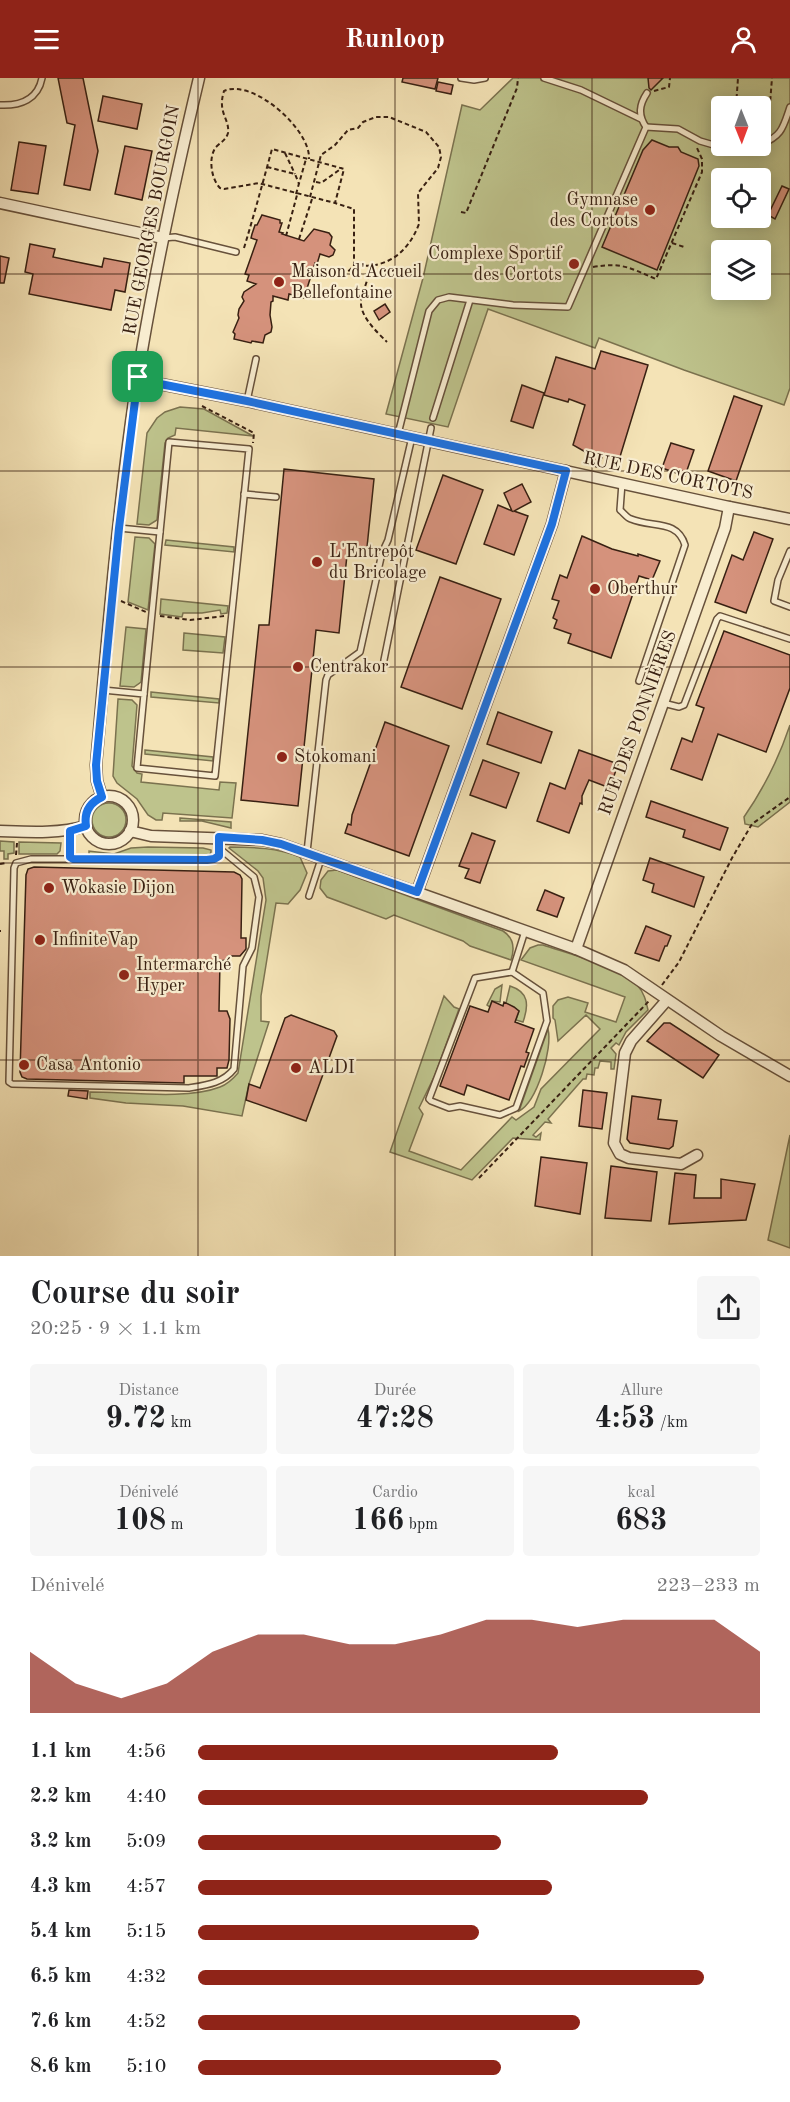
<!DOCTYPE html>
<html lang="fr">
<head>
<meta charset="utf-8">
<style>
	:root { --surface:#fff; --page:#f6f6f6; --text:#202124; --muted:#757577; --accent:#8f2418 }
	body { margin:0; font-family:"Old Standard TT",serif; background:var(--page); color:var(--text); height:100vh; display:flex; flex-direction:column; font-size:22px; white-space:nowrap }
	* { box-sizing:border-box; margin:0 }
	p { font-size:20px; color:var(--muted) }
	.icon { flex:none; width:33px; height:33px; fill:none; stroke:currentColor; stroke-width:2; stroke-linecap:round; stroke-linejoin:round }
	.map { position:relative; height:1178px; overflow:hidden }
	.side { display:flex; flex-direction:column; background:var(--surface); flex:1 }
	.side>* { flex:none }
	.needle { width:39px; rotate:179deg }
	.tools { position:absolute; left:711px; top:18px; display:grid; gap:12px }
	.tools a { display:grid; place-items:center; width:60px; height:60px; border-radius:6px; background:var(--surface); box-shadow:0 3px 15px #0003; font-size:30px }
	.pin { position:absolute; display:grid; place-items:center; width:51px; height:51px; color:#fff; margin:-26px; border-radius:12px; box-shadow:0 3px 9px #0006 }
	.round { display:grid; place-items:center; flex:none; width:63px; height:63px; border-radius:6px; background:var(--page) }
	.overview { display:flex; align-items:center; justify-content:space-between; height:102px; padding:0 30px }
	h1 { font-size:33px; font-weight:700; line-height:45px }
	.figures { display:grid; grid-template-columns:repeat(3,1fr); gap:9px; height:102px; padding:6px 30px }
	.figures div { display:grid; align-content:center; border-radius:6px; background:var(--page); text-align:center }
	.figures b { font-size:30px; font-weight:700 }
	.figures small { font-size:16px; font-weight:400 }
	.figures p { font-size:16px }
	.chart { height:168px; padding:12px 30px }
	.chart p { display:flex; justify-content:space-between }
	.chart svg { width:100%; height:108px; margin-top:6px; fill:var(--accent); opacity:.7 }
	ul { padding:0 30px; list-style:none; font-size:20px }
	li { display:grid; grid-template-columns:96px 72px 1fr; align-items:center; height:45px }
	li i { height:15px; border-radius:8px; background:var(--accent) }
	header { display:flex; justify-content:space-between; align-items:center; height:78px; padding:0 30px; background:var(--accent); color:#fff; font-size:27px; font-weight:700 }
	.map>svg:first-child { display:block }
	.green { fill:#bec38c; stroke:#7b724f; stroke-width:1.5; fill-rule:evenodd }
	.building { fill:#d5927c; stroke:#382012; stroke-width:1.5 }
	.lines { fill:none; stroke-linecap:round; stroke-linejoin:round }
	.lane-casing { stroke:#67513b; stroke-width:8 }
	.street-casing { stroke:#67513b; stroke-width:13 }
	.path { stroke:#382012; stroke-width:2; stroke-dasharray:4.5 3; stroke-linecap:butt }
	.lane { stroke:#f8edd0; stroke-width:5 }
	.street { stroke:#f8edd0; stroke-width:10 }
	.route-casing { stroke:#fff; stroke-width:12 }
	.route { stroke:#1a73e8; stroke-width:8 }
	.grid { fill:none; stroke:#382012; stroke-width:1.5; stroke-opacity:0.55 }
	.poi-dot { fill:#8f2418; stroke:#f8edd0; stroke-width:2 }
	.labels { text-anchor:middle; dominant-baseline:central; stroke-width:4.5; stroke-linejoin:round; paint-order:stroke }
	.poi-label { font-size:18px; fill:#382012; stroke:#f8edd0; text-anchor:start }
	.street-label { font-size:18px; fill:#382012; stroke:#f8edd0 }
</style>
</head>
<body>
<header><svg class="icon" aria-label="menu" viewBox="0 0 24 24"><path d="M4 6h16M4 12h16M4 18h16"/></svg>Runloop<svg class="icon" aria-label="person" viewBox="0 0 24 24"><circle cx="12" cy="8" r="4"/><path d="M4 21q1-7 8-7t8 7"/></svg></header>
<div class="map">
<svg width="790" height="1178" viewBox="0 0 790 1178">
	<rect width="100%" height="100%" fill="#f4e3b6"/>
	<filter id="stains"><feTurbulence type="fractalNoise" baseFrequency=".00333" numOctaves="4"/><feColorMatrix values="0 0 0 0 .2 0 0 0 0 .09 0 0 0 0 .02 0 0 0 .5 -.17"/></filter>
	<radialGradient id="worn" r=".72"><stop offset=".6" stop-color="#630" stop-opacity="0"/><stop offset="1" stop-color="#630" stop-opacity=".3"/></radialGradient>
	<!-- green -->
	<g class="green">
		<path d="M513,0H790V310L784,327L684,292L599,260L595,270L488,231L448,349L386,336L423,200L462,27L480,32ZM722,28H760V68H722ZM722,100H760V140H722ZM722,172H760V212H722Z"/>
		<polygon points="180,329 204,331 253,358 176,350 175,357 168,360 165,365 157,442 149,447 137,446 147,355 157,340 165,334"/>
		<polygon points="135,459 149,460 155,466 148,532 128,524"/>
		<polygon points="166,462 234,469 234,474 165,467"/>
		<polygon points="161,521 228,528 227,535 221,536 220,532 202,535 183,535 182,539 160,536"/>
		<polygon points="126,549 146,551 141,604 134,609 120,608"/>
		<polygon points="184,555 225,559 223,575 183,572"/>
		<polygon points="151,614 219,621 219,625 151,619"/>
		<polygon points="118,621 132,622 137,627 132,688 137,695 142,696 141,704 219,712 220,704 236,705 232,740 163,735 162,742 156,742 148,737 137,721 117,705 113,698"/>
		<path d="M790,647V724L758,749L745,746L744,739C764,710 779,680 790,647Z"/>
		<polygon points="145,672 213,679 213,683 145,676"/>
		<circle cx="109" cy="742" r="17"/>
		<polygon points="180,740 231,744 231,750 202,743 180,743"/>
		<polygon points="0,763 14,764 14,775 8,776 8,781 4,781 4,773 0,773"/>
		<polygon points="19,764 61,765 60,773 57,776 19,776"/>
		<polygon points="148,769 203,770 211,772 211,774 209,778 206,779 92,778 89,776 89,773 114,776 131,770"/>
		<path d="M230,769C254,769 277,770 300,779L307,795L300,812L288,826L276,825L261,918V943L269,944L249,1006L242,1038L183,1028L126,1025L90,1020V1014C127,1014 187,1022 220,1009C228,1006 233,1001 238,995L266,822L263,800L258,793L229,770Z"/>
		<path d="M337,792L503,853C514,860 515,870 511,882L470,868L463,863L394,837L386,841L327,819L320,810L321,802L328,793Z"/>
		<path d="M538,867H543C570,876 617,888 637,907C644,914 646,923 648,932L626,954L619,967L616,965L611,970L616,976L614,991H611V984L600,983L598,990H595L594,997L587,996L586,1001H583L548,1041L551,1045L545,1044L533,1057L536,1059L541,1055L540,1062L513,1060L472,1102L390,1074L444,918L454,929L459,931L435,997L419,1030L423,1036L409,1073L461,1092L512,1039L516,1042L534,1029L541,1011L600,951L586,937L558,963L555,942L553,940V928L558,922L568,919L588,925L585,934L616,944L625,919L521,882L530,870Z"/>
		<polygon points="502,907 500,924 492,923 490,929 487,927 495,911"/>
		<path d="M510,908C529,914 529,927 523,944L516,942L519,933L506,925Z"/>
		<path d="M548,951C553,970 537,1024 519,1033Z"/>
		<polygon points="790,1057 790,1170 768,1162"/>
	</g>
	<!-- building -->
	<g class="building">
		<polygon points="58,0 83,0 98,73 90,112 64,107 75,47 67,45"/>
		<polygon points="403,0 438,0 435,11 402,4"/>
		<polygon points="648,0 663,0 651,12 649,10"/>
		<polygon points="438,4 453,7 451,16 436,13"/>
		<polygon points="103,18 142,26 137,51 98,43"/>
		<polygon points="652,62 669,69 678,69 681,74 698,81 699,88 657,192 602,169 643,72"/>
		<polygon points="19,64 46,68 38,116 11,112"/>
		<polygon points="125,68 152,73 142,122 115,116"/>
		<polygon points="782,108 789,111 775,141 768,137"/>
		<polygon points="262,137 280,142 280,145 282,145 279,154 283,155 282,156 304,163 314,151 329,155 332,159 330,167 335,172 333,177 329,179 320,176 317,186 315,185 304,220 289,216 288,222 273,218 273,223 271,224 270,237 272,249 271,254 265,257 263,265 252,263 251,265 234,261 235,256 233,254 239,240 238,237 239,231 244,223 242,219 244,214 256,206 247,203 249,197 245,196 257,162 251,160 252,156 255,147 257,147"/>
		<polygon points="30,166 55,171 53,179 77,184 102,189 104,180 130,185 125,214 115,212 111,232 29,216 33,196 25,194"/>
		<polygon points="0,178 9,180 4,205 0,205"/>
		<polygon points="385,226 390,234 379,242 374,233"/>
		<polygon points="601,273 648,287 619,382 603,377 601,382 599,380 597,389 587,386 589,376 573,367 585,327 569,321 568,324 544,317 556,279 595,291"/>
		<polygon points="522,307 544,315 533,350 511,343"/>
		<polygon points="734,318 762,328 736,403 708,393"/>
		<polygon points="671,365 694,372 685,398 662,390"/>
		<polygon points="284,391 374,401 366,479 347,477 339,555 316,552 298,728 241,722 259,547 269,547"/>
		<polygon points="443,397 483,412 456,486 416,472"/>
		<polygon points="522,406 531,424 514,433 528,438 514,477 484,466 498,427 512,433 504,415"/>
		<polygon points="754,454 773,461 746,535 715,524 732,477 743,482"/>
		<polygon points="582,458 612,471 638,478 638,476 660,483 652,502 639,498 611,580 568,565 571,556 554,550 557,542 553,540 559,523 552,521 560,497 567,500"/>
		<polygon points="440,499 501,521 462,631 401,609"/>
		<polygon points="724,553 790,577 790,610 766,674 718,656 702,702 671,691 682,660 692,664 704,630 696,627"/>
		<polygon points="498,634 552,654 541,685 487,666"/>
		<polygon points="385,644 449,668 409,778 345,755 348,746 351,747 352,737"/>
		<polygon points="579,672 618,686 610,710 589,702 582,718 582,726 580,725 569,755 537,743 550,705 565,711"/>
		<polygon points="483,682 519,695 506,730 470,717"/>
		<polygon points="651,723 728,750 720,772 683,759 685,752 646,739"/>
		<polygon points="472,755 495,763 480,805 465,800 469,791 459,788"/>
		<polygon points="650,780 704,799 694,829 652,814 654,806 643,802"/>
		<polygon points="34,789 234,794 240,797 242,801 241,860 246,860 246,871 240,878 228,878 227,882 220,883 219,933 227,933 230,941 229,982 227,990 217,990 217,998 184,998 184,1005 27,1001 22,999 20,994 26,797 28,791"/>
		<polygon points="545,812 564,820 557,839 537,832"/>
		<polygon points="646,848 671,858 667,868 665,868 659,883 635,875"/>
		<polygon points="492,923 503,928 504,924 514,929 519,933 515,944 534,951 526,974 529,975 524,989 521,988 509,1022 467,1007 464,1017 440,1008 470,928 488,934"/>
		<polygon points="291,937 334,953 337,958 306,1043 246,1022 249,1006 260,1010 285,940"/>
		<polygon points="664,945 670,945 719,977 703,1000 647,963"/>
		<polygon points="69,1012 88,1013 87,1021 68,1018"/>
		<polygon points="583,1012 607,1015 602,1051 579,1048"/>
		<polygon points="632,1018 661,1022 658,1041 677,1043 673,1068 669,1071 630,1065 627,1061"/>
		<polygon points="541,1079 587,1085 580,1136 535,1128"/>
		<polygon points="611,1088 657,1094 651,1143 605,1140"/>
		<polygon points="675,1095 696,1097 694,1120 721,1120 721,1101 755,1106 746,1142 669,1146"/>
	</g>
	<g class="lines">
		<!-- lane casing -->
		<g class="lane-casing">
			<g id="lane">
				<polyline points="461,0 474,2 485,0"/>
				<polyline points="544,0 581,12 641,41"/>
				<path d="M0,27C21,28 38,21 42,0"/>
				<polyline points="646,49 678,51 700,63 724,70 759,68"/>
				<path d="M760,67C782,58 783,50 790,29"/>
				<polyline points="163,160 175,159 236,174"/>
				<polyline points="247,323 256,281"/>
				<polyline points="433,340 470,222"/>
				<path d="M398,356L429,233L438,222L449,219L513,227L568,229L646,49C638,37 639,27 647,15"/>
				<path d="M622,405L620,432C624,435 627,440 631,441C652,450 677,441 685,467L639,603"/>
				<polyline points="244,416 276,419"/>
				<polyline points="790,473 778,502 774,523 790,529"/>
				<polyline points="384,582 431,350"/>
				<polyline points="103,612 144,616 137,690 215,698 249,371 169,364 160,454 119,450"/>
				<polyline points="144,616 160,454"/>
				<polyline points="663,625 679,629 684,627 717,541 720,538 790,561"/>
				<polyline points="70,753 69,777 73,781 207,782 218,780 219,767"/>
				<polyline points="307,774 326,602 328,597 360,574 382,475 388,462 412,359"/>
				<path d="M73,781H31L16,785L14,790L9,1004L12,1006L189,1010C207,1007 223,1005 234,991L243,888L252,870L259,819L254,799L219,770"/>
				<polyline points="309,818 321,781"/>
				<polygon points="512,894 543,915 547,943 516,1030 500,1037 460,1028 449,1030 431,1023 429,1021 475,900"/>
				<polyline points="512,894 525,853"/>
			</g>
		</g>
		<!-- street casing -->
		<g class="street-casing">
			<g id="street">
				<polyline points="0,125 163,160"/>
				<polyline points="138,299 155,305 247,323 729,429 790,441"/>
				<circle cx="109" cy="742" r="24"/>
				<path d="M102,719L97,703L96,687C107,563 117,439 135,316C151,210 174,105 199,0"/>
				<path d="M0,753C29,754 58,756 86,748"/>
				<polyline points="130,753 151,758 262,762 281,766 576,871 624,892 721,958 790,998"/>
				<polyline points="417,814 552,446 566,393"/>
				<polyline points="576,871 725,450 729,429"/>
				<polyline points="667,922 631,963 625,975 614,1065 620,1076 629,1080 681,1086 697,1077"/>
			</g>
		</g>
		<!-- path -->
		<g class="path">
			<polyline points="654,13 669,9 670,0"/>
			<polyline points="736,28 738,0"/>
			<polyline points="760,53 768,52 772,0"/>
			<polyline points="285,75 295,96"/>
			<polyline points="267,89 295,96 299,106"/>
			<polyline points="316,104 321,105 342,90"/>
			<polyline points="296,116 306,81"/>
			<path d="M310,119L321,77L335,67L348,52L358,50L363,44L376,39H389L426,54L439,69L441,79L438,90L418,115L419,146C408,175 386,192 354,187V131L335,125"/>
			<polyline points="461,134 466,135 517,10 518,0"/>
			<polyline points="286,158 297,117"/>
			<polyline points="299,161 312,121"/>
			<polyline points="672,165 684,169"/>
			<path d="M244,170C254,137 263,104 272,71L344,91L335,125L262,106L259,105L224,111L220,110C211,101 208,79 216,69C221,64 226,62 228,55C230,41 217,35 224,13C253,0 311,52 309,81"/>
			<path d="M369,189C369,201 365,207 362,218C356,235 376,253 387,264"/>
			<path d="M593,189C622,184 630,190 656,201L702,94V81L697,70"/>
			<path d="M312,195C328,198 344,202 354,187"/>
			<polyline points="202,328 254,355 253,365"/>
			<polyline points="121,523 146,534"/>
			<polyline points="160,538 190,542 225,538"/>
			<polyline points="16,777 17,765"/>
			<polyline points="0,786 6,785"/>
			<polyline points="0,853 1,853"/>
			<polyline points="662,907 679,884 732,780 752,746 790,719"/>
			<polyline points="479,1100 649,923"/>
		</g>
		<!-- lane -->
		<use href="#lane" class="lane"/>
		<!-- street -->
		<use href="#street" class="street"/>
	</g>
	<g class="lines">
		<!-- route casing -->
		<g class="route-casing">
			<path id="route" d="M138,299L155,305L247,323L566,393L552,446L417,814L281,766L262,762L219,759V778L214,781L207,782L73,781L70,779V753L86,748C84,735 89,725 102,719L97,703L96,687L119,450Z"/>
		</g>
		<!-- route -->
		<use href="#route" class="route"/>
	</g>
	<!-- grid -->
	<path class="grid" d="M198,0V1178M395,0V1178M592,0V1178M0,196H722M760,196H790M0,393H790M0,589H790M0,785H790M0,982H790"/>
	<!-- markers -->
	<g class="poi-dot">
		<circle cx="650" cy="132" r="6"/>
		<circle cx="574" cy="186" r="6"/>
		<circle cx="279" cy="204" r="6"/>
		<circle cx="317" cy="484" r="6"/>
		<circle cx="595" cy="511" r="6"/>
		<circle cx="298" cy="589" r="6"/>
		<circle cx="282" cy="679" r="6"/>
		<circle cx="49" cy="810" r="6"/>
		<circle cx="40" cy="862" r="6"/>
		<circle cx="124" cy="897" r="6"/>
		<circle cx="24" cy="987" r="6"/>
		<circle cx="296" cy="990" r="6"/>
	</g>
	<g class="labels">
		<!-- poi labels -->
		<g class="poi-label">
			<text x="638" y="122" text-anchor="end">Gymnase<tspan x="638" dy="21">des Cortots</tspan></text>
			<text x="562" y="176" text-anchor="end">Complexe Sportif<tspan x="562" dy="21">des Cortots</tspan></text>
			<text x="291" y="194">Maison d'Accueil<tspan x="291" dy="21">Bellefontaine</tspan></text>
			<text x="329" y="474">L'Entrepôt<tspan x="329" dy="21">du Bricolage</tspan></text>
			<text x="607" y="511">Oberthur</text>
			<text x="310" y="589">Centrakor</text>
			<text x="294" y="679">Stokomani</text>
			<text x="61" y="810">Wokasie Dijon</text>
			<text x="52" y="862">InfiniteVap</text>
			<text x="136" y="887">Intermarché<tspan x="136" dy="21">Hyper</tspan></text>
			<text x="36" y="987">Casa Antonio</text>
			<text x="308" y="990">ALDI</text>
		</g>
		<!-- street labels -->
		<g class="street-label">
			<text transform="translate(152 142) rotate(-79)">RUE GEORGES BOURGOIN</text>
			<text transform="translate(668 398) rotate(12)">RUE DES CORTOTS</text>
			<text transform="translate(638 645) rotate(-70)">RUE DES PONNIÈRES</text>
		</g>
	</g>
	<rect width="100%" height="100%" filter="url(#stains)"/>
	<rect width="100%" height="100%" fill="url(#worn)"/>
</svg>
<div class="tools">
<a><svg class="needle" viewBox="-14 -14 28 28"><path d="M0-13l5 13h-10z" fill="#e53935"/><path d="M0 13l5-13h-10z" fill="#757577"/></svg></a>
<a><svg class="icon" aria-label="locate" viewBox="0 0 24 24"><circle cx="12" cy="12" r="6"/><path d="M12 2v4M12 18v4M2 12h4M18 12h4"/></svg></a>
<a><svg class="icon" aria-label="layers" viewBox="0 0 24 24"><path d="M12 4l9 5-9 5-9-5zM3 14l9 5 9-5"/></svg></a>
</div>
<div class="pin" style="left:138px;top:299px;background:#1e9e55"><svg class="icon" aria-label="arrive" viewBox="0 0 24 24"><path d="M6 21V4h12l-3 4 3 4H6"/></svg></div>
</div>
<section class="side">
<div class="overview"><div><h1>Course du soir</h1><p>20:25 · 9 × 1.1 km</p></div><a class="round"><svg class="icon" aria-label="share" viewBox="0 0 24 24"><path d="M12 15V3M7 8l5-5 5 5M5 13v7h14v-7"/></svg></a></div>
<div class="figures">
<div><p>Distance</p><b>9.72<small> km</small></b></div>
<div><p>Durée</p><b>47:28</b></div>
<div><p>Allure</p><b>4:53<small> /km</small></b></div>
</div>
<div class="figures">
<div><p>Dénivelé</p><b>108<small> m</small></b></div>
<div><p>Cardio</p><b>166<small> bpm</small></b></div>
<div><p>kcal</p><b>683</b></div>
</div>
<div class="chart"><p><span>Dénivelé</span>223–233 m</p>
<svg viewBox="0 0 160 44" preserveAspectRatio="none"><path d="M0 44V19L10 32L20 38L30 32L40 19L50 12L60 12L70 16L80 16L90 12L100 6L110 6L120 9L130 6L140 6L150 6L160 19V44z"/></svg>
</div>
<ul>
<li><b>1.1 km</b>4:56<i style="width:64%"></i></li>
<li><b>2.2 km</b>4:40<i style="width:80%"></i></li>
<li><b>3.2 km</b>5:09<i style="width:54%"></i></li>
<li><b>4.3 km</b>4:57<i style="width:63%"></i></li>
<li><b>5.4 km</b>5:15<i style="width:50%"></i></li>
<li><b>6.5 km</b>4:32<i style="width:90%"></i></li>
<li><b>7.6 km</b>4:52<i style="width:68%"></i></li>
<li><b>8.6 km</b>5:10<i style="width:54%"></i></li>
</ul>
</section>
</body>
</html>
